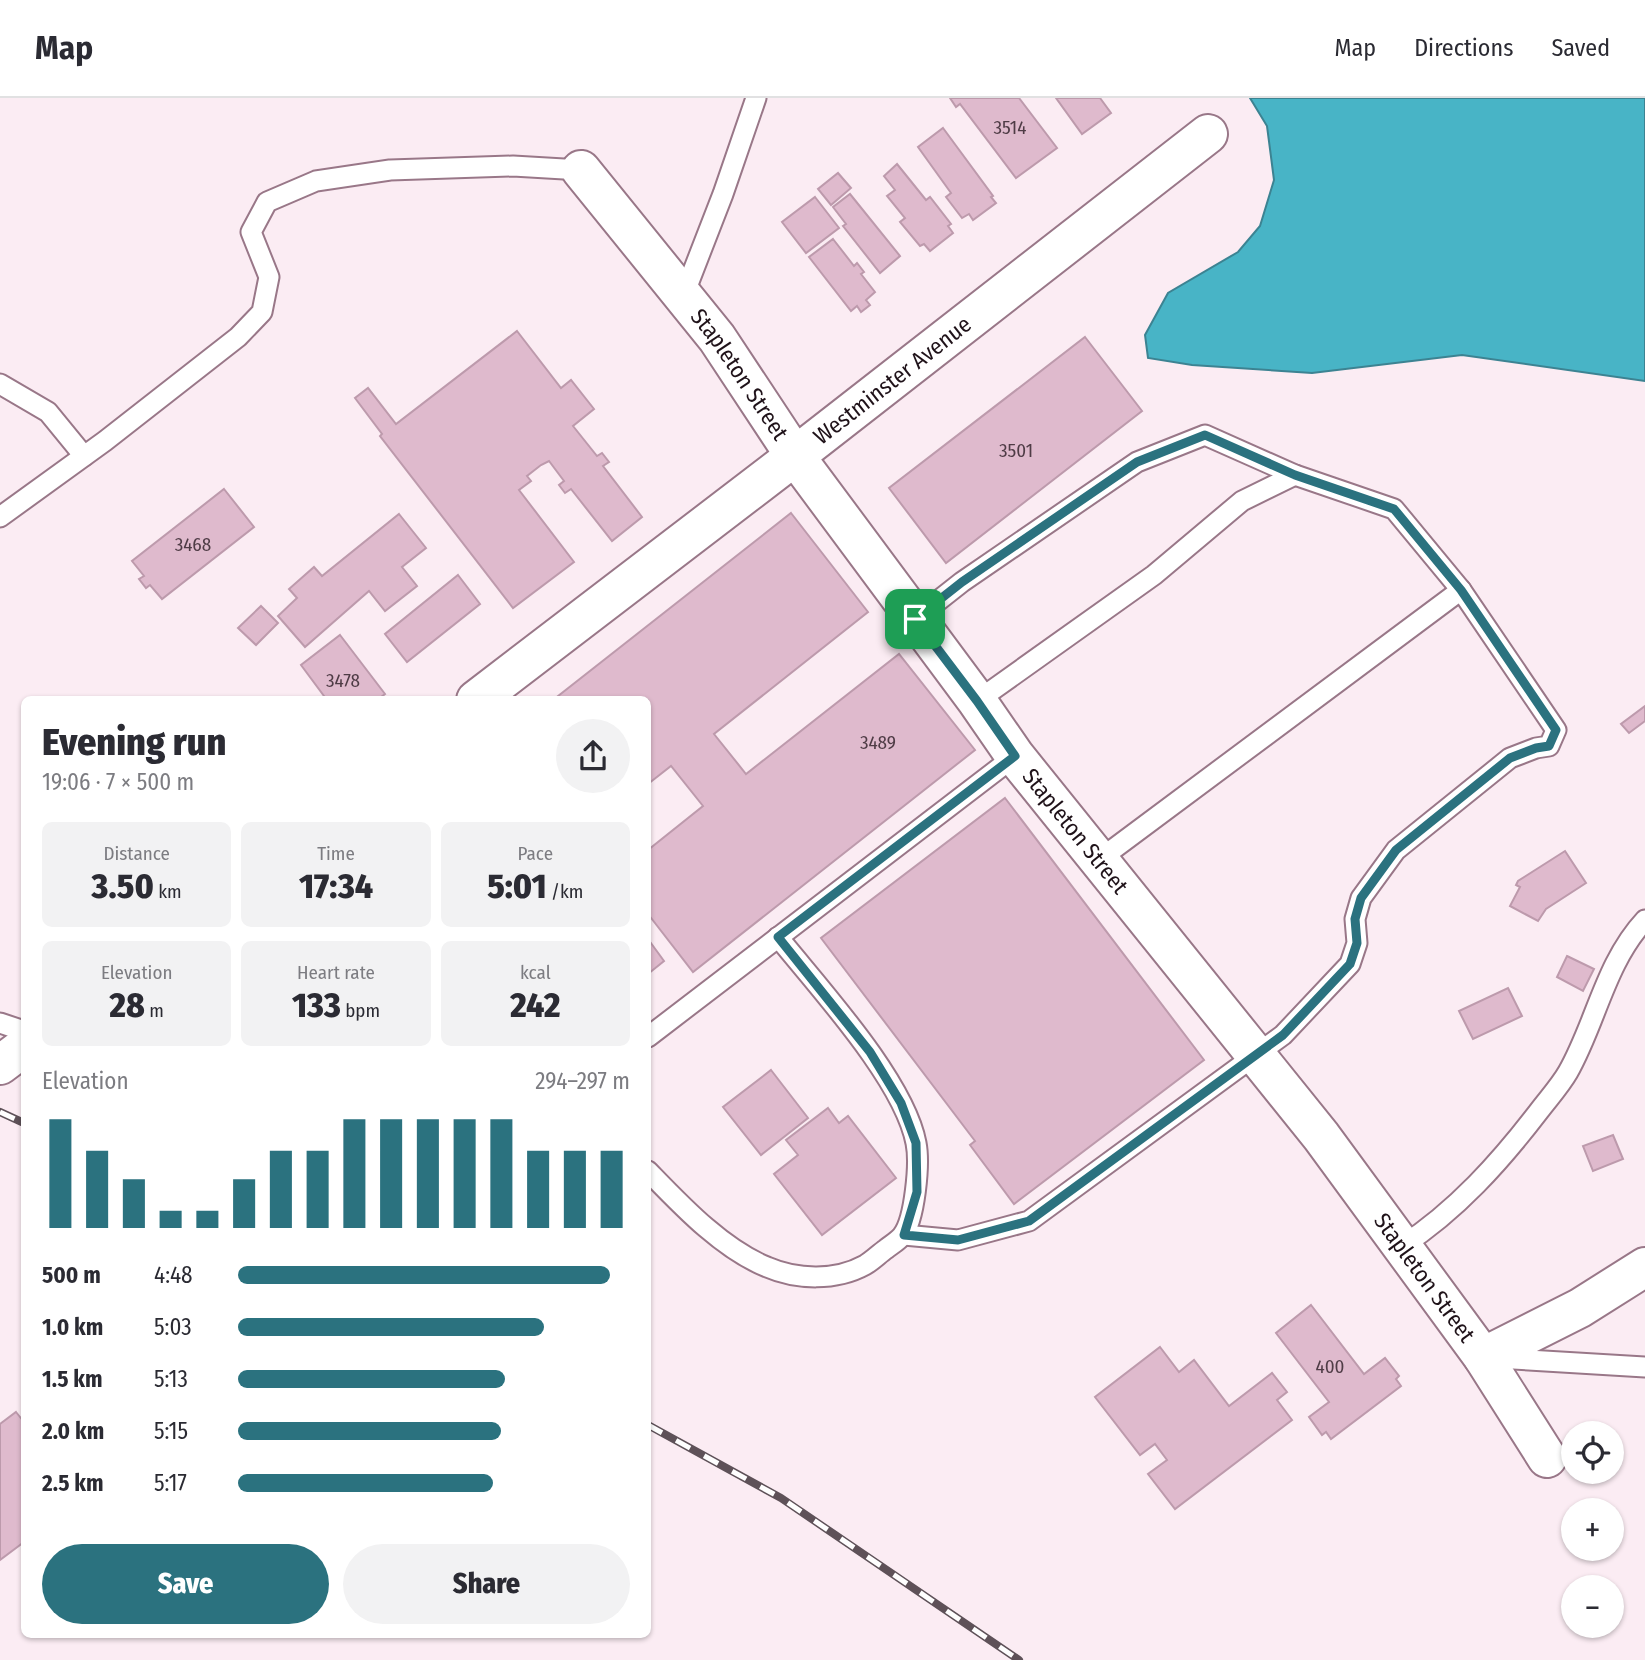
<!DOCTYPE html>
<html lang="en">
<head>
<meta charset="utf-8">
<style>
	:root { --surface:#fff; --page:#f2f2f3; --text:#2b2b33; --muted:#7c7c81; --line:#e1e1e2; --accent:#2b727f }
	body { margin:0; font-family:"Fira Sans Condensed",sans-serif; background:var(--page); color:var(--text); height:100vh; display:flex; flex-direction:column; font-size:26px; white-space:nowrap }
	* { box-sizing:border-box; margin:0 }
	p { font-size:23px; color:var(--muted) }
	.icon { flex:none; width:38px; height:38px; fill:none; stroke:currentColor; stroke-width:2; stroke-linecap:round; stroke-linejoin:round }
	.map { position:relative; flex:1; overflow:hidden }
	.panel { position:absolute; left:21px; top:598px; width:630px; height:942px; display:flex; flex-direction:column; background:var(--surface); border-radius:10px; box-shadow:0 2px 5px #0004 }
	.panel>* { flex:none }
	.tools { position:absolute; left:1561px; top:1323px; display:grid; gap:14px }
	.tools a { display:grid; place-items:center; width:63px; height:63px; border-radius:50%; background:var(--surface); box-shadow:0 2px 5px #0004; font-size:35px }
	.pin { position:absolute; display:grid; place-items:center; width:60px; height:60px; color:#fff; margin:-30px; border-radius:14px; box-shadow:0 4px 10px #0006 }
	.round { display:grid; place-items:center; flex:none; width:74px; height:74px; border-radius:37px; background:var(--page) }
	.overview { display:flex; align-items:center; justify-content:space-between; height:119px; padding:0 21px }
	h1 { font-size:38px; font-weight:800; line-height:52px }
	.stats { display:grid; grid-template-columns:repeat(3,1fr); gap:10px; height:119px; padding:7px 21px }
	.stats div { display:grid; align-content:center; border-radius:10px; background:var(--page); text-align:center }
	.stats b { font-size:35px; font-weight:800 }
	.stats small { font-size:19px; font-weight:400 }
	.stats p { font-size:19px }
	.chart { height:196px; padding:14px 21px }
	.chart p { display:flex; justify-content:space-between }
	.chart svg { width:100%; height:126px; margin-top:7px; stroke:var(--accent); stroke-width:6 }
	.cta { display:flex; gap:14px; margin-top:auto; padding:14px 21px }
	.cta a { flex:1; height:80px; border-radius:42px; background:var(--accent); color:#fff; font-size:28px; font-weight:800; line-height:80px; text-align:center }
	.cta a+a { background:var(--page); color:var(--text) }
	ul { padding:0 21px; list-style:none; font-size:23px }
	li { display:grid; grid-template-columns:112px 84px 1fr; align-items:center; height:52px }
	li i { height:18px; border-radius:9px; background:var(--accent) }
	header { display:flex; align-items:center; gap:42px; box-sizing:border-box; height:98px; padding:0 35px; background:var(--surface); border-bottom:2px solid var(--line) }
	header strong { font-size:33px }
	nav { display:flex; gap:38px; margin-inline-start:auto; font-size:24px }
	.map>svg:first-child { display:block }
	.water { fill:#48b4c6; stroke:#3c8392; stroke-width:2 }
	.building { fill:#dfbacd; stroke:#bd9aac; stroke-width:2 }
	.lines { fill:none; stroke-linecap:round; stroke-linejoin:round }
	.lane-casing { stroke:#978; stroke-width:23 }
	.street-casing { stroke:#978; stroke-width:42 }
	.lane { stroke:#fff; stroke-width:19 }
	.street { stroke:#fff; stroke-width:38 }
	.rail-casing { stroke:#5e5158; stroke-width:8 }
	.rail { stroke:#fefefe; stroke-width:5; stroke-dasharray:16; stroke-linecap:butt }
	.route-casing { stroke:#fff; stroke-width:14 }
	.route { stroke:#2b727f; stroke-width:9 }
	.labels { text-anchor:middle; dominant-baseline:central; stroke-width:5; stroke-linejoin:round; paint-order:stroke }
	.number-label { font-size:19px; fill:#4f3c46 }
	.street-label { font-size:23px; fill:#1f1219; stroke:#fefefe }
</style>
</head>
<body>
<header>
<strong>Map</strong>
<nav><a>Map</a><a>Directions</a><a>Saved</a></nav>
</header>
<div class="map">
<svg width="1645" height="1562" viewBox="0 0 1645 1562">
	<rect width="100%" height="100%" fill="#fbecf3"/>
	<!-- water -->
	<polygon class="water" points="1250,0 1645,0 1645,283 1462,257 1312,275 1192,267 1148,260 1145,237 1168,195 1238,154 1260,128 1274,82 1267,28"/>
	<!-- building -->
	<g class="building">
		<polygon points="950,0 1019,0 1057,50 1016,80 960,6 956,9"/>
		<polygon points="1056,0 1100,0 1111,15 1082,36"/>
		<polygon points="943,30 993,98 991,99 996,105 973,122 969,116 962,120 946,99 951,95 918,49"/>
		<polygon points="897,66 926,102 930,99 951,126 948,128 953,135 930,153 924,146 920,148 900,124 905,120 887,98 895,92 884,78"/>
		<polygon points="838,75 851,90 831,107 818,91"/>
		<polygon points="850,96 900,158 880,175 843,128 846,126 833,109"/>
		<polygon points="815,99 839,130 806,155 782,124"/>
		<polygon points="833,141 854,168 857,165 864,174 861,176 875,194 866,202 870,207 861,214 857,208 851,213 809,159"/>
		<polygon points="517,233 561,290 571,282 594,311 573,328 597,358 602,355 609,364 603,368 642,419 612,443 571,391 565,395 559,387 564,383 549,363 541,367 527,378 531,383 519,392 574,464 513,510 380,338 382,336 355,300 368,290 396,326"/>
		<polygon points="1085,239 1142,313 946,465 889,390"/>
		<polygon points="224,391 254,429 162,501 150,487 146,490 139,481 144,478 132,463"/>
		<polygon points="791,415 868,514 714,636 746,676 899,556 975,652 693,874 648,816 648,752 703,708 671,668 648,686 648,602 553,602"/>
		<polygon points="399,416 426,450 402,469 417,488 385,513 369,493 305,549 278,518 297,500 289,491 314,469 322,478"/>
		<polygon points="458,477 480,506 407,564 385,536"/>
		<polygon points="261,508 278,525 256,547 238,530"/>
		<polygon points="340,537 385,596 377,602 327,602 301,567"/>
		<polygon points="1645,608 1645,623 1629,635 1621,626"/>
		<polygon points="1005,700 1204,962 1014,1106 970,1047 975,1043 821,840"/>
		<polygon points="1565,753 1586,785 1546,811 1538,823 1510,808 1520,789 1516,787 1518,783"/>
		<polygon points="648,841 664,863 648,876"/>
		<polygon points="1567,858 1594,871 1583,893 1557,879"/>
		<polygon points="1508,890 1522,918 1473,941 1459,913"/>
		<polygon points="771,972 808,1020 761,1057 723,1009"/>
		<polygon points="828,1010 839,1025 848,1018 896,1080 822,1137 774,1076 798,1057 786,1042"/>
		<polygon points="1613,1037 1623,1061 1593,1073 1583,1048"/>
		<polygon points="1311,1207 1364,1276 1385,1260 1399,1278 1396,1281 1401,1288 1331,1341 1326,1334 1322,1337 1309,1319 1329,1304 1276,1235"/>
		<polygon points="1160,1249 1179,1274 1194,1262 1229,1308 1272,1275 1287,1294 1277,1302 1292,1322 1175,1411 1148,1376 1167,1362 1155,1346 1140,1357 1095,1299"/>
		<polygon points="16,1314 24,1324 24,1444 0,1462 0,1326"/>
	</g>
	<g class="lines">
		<!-- lane casing -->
		<g class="lane-casing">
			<g id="lane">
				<polyline points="683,199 723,96 756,0"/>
				<polyline points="0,286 48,314 84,358"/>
				<polyline points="0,419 105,343 238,239 262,214 269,179 251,134 267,104 316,83 390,72 513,68 581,72"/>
				<polyline points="977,603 1154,477 1242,403 1295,377"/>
				<polyline points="1100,761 1461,492"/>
				<polyline points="0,925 24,933"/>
				<polyline points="648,939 1015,658"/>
				<path d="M648,1073C681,1107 722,1151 767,1169C797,1182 836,1183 865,1167C872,1163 879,1156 886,1151C891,1147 898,1143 902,1138C915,1122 920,1065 916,1045C904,982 819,890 778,839"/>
				<polyline points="904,1137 958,1142 1029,1123 1283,937 1350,866 1357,845 1355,821 1361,800 1396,752 1510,660 1536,650 1549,648 1556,632 1461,492 1394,411 1295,377 1205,337 1137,364 962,484 915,521"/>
				<path d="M1402,1148C1456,1113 1500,1064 1539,1013C1548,1001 1560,988 1568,974C1596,925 1605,865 1645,822"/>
				<polyline points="1496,1260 1645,1269"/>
			</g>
		</g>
		<!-- street casing -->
		<g class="street-casing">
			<g id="street">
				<path id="s1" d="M581,72L717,240L795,358L977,603L1015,658L1321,1038L1483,1259L1547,1360"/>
				<path id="s2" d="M476,602L795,358L1208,36"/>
				<polyline points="0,967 24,949"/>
				<polyline points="1483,1259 1580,1210 1645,1169"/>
			</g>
		</g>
		<!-- lane -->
		<use href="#lane" class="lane"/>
		<!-- street -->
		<use href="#street" class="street"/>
		<!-- rail casing -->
		<g class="rail-casing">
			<g id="rail">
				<polyline points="0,1014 24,1025"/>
				<polyline points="648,1327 781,1400 1019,1562"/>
			</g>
		</g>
		<!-- rail -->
		<use href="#rail" class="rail"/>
	</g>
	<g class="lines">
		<!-- route casing -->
		<g class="route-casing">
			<polygon id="route" points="1205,337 1295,377 1394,411 1461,492 1556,632 1549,648 1536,650 1510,660 1396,752 1361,800 1355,821 1357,845 1350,866 1283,937 1029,1123 958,1142 904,1137 917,1094 916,1045 901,1005 870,954 778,839 1015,658 977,603 915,521 962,484 1137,364"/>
		</g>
		<!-- route -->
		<use href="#route" class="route"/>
	</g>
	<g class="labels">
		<!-- number labels -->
		<g class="number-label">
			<text x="1010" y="29">3514</text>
			<text x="1016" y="352">3501</text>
			<text x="193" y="446">3468</text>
			<text x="343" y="582">3478</text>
			<text x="878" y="644">3489</text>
			<text x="1330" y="1268">400</text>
		</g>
		<!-- street labels -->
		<g class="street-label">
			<text stroke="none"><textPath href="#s1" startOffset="259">Stapleton Street</textPath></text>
			<text stroke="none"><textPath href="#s2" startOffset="525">Westminster Avenue</textPath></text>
			<text stroke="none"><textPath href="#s1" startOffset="826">Stapleton Street</textPath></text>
			<text stroke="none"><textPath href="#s1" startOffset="1393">Stapleton Street</textPath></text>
		</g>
	</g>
</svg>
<div class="tools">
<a><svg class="icon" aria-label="locate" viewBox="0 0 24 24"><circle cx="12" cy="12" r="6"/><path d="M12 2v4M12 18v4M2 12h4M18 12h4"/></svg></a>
<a>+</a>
<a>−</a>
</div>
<div class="pin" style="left:915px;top:521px;background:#1e9e55"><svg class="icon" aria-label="arrive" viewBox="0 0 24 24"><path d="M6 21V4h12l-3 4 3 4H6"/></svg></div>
<section class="panel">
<div class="overview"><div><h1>Evening run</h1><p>19:06 · 7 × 500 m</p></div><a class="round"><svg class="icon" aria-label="share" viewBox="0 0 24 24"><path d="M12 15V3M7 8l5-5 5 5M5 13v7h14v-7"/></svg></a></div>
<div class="stats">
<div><p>Distance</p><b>3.50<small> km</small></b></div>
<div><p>Time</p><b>17:34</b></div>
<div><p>Pace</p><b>5:01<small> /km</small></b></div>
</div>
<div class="stats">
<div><p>Elevation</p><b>28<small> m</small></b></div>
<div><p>Heart rate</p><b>133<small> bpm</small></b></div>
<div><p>kcal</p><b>242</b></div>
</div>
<div class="chart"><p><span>Elevation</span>294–297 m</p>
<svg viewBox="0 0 160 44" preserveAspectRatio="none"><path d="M5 44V6M15 44V17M25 44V27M35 44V38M45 44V38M55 44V27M65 44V17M75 44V17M85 44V6M95 44V6M105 44V6M115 44V6M125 44V6M135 44V17M145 44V17M155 44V17"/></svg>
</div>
<ul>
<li><b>500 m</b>4:48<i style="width:95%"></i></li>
<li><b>1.0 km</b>5:03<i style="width:78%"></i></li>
<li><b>1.5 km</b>5:13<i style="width:68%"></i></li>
<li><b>2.0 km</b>5:15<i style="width:67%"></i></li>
<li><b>2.5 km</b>5:17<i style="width:65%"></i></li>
</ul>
<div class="cta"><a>Save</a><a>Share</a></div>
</section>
</div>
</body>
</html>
